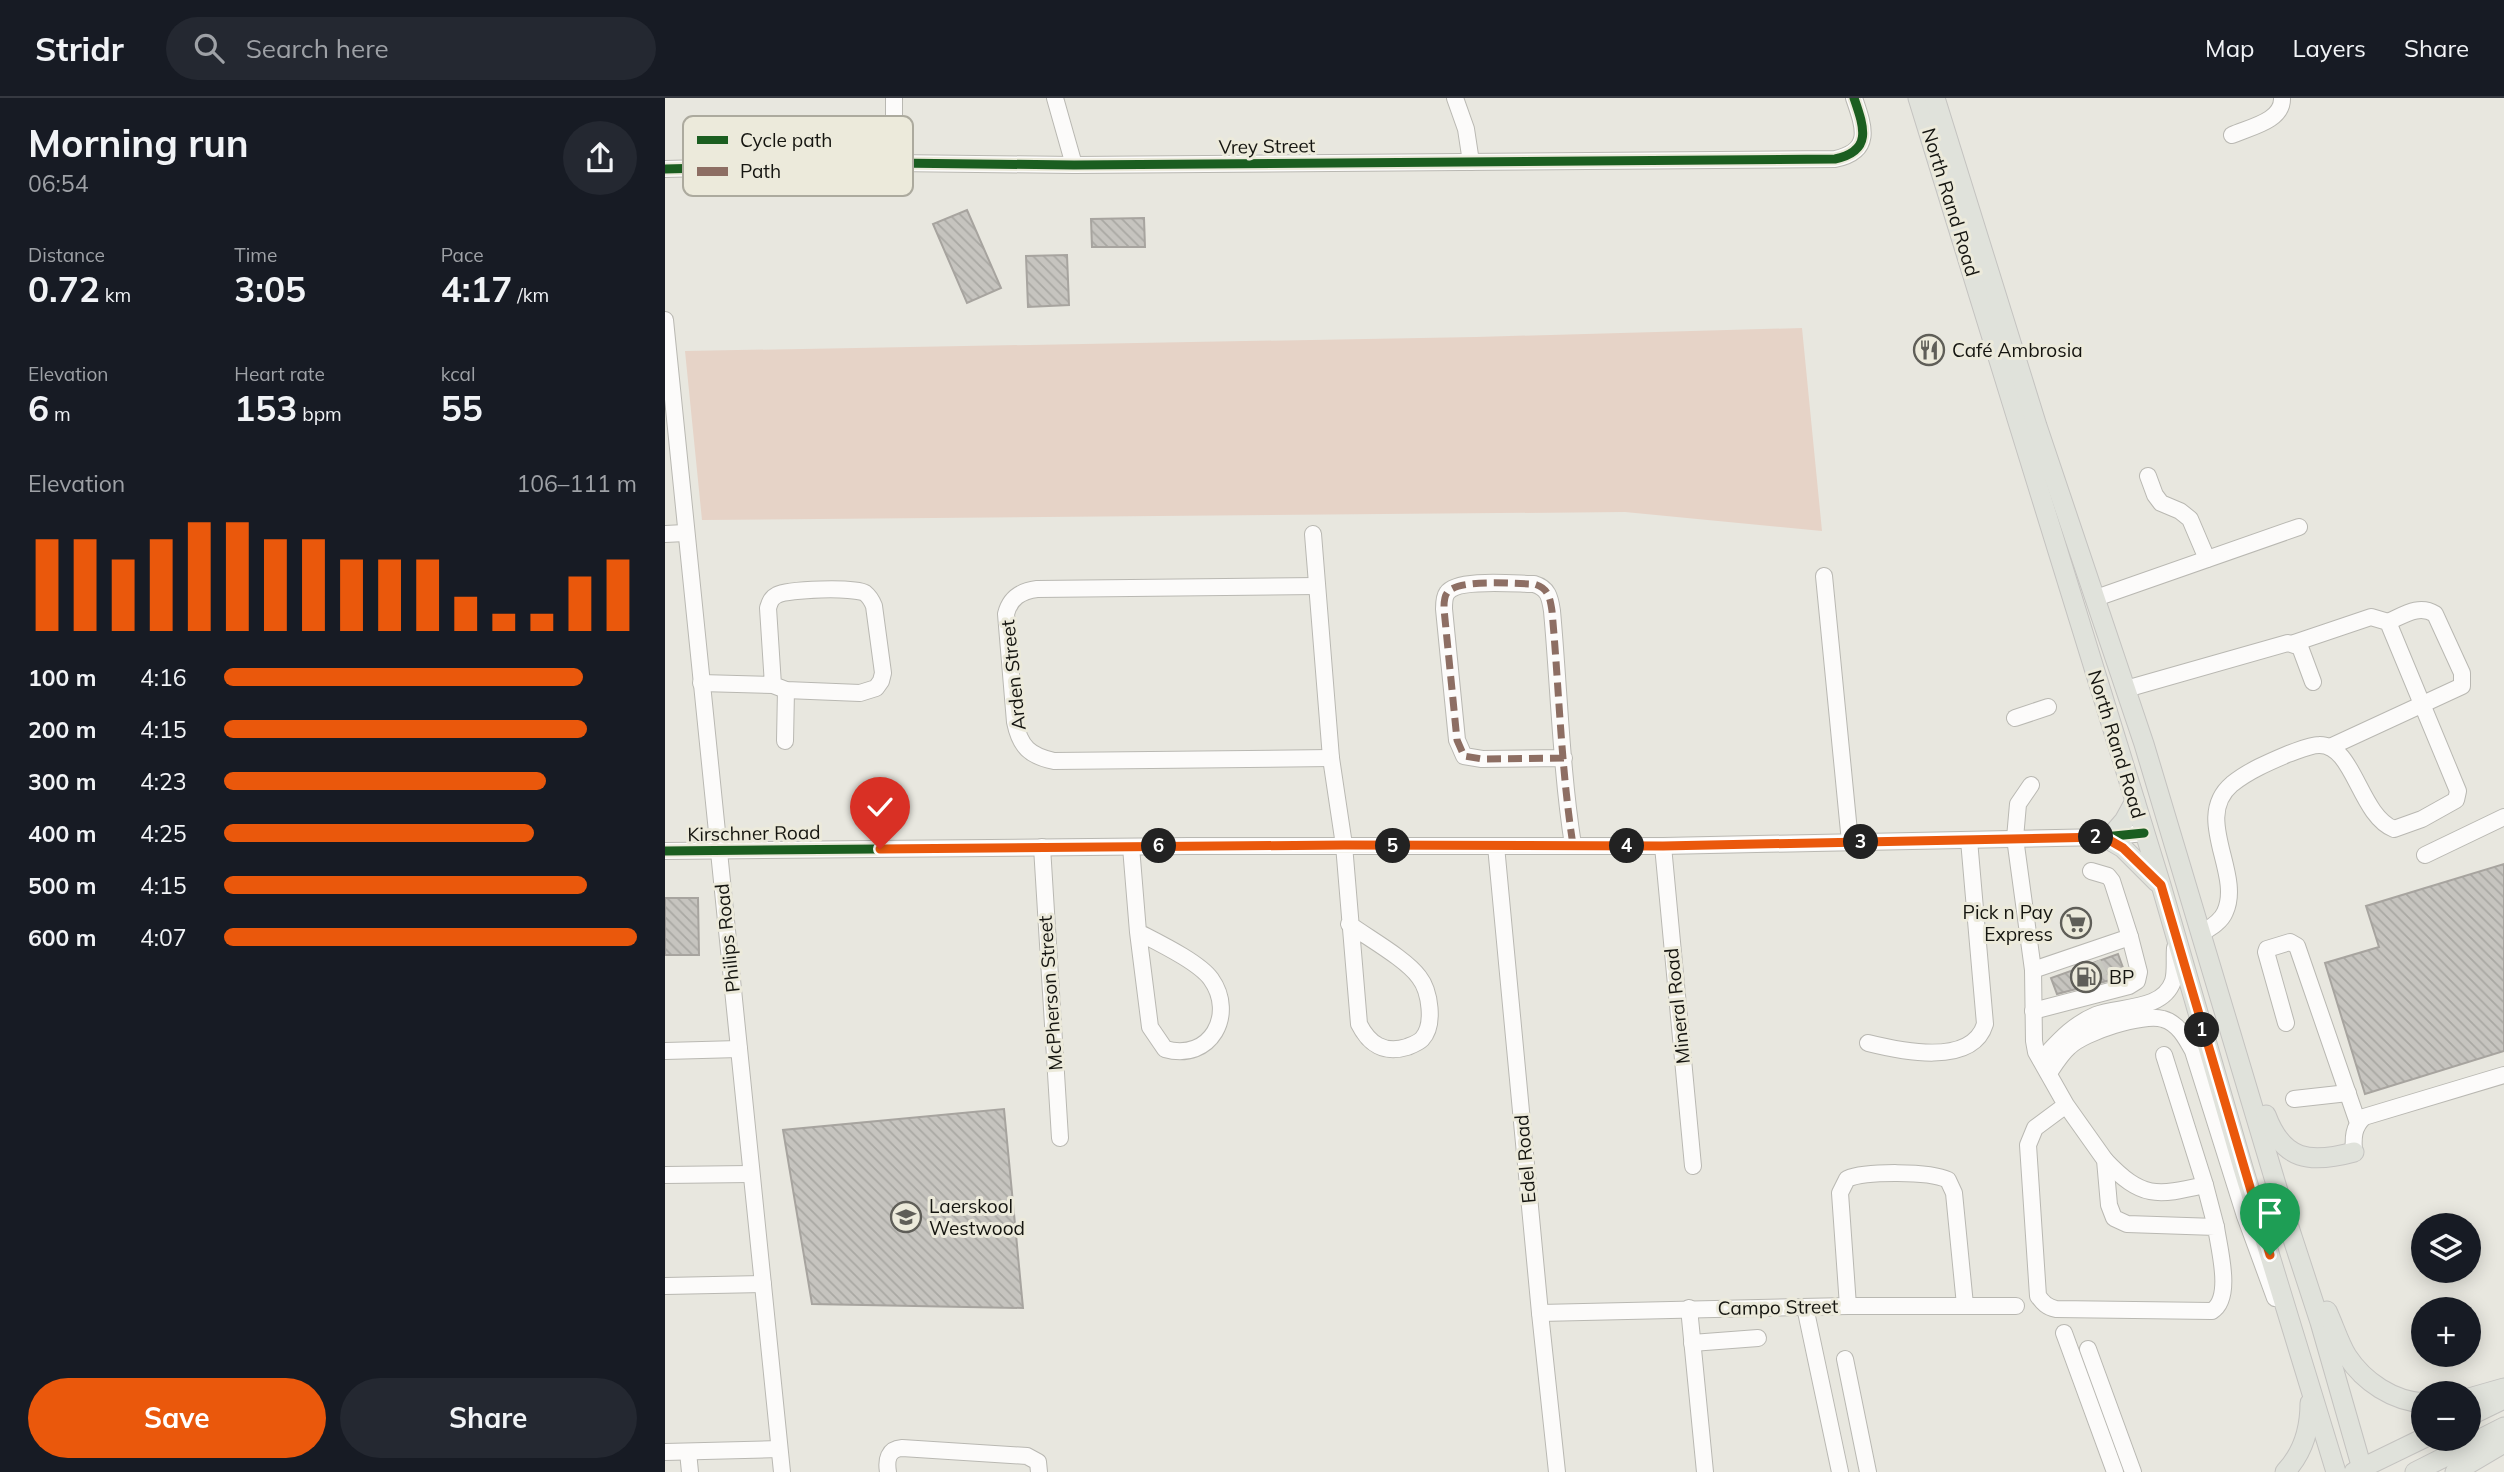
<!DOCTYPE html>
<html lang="en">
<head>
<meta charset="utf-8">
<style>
	:root { --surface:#171b24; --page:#242831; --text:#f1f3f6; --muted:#9ea1a6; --line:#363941; --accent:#ea580c }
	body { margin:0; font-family:Mulish,sans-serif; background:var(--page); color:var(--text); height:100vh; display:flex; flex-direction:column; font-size:26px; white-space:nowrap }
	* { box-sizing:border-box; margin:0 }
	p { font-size:23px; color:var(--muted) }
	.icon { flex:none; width:38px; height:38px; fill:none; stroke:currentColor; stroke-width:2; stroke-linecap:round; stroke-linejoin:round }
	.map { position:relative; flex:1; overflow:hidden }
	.drawer { display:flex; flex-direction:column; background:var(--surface); width:665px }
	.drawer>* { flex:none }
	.buttons { position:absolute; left:1746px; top:1115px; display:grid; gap:14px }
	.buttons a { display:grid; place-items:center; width:70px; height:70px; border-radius:50%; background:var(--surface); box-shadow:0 4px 18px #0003; font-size:35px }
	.pin { position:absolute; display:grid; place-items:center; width:60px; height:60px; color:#fff; margin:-72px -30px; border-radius:50% 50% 50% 0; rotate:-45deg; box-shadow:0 0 7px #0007 }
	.pin .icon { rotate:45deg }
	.km { position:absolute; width:35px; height:35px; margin:-18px; border-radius:50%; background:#222; color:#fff; font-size:19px; line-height:35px; text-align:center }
	.round { display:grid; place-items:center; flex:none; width:74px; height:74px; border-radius:37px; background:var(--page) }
	.head { display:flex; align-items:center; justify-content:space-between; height:119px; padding:0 28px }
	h1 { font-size:38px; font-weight:700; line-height:52px }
	.metrics { display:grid; grid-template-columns:repeat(3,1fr); gap:10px; height:119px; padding:7px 28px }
	.metrics div { display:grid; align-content:center }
	.metrics b { font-size:35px; font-weight:700 }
	.metrics small { font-size:19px; font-weight:400 }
	.metrics p { font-size:19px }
	.chart { height:196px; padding:14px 28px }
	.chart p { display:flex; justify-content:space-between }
	.chart svg { width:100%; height:126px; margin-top:7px; stroke:var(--accent); stroke-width:6 }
	.primary-button { display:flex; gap:14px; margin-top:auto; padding:14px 28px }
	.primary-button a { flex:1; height:80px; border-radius:42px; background:var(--accent); color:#fff; font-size:28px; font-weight:700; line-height:80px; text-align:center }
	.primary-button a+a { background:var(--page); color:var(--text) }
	ul { padding:0 28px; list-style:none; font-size:23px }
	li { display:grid; grid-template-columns:112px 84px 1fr; align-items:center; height:52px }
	li i { height:18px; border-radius:9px; background:var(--accent) }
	header { display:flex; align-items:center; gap:42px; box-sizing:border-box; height:98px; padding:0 35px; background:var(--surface); border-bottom:2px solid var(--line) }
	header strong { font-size:33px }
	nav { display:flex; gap:38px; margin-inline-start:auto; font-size:24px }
	.search { width:490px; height:63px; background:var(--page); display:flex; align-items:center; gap:18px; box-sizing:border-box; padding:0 24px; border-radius:38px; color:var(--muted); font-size:26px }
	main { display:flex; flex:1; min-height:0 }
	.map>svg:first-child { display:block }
	.green { fill:#e6d3c7 }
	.building { fill:url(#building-back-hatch); stroke:#a7a49f; stroke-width:2 }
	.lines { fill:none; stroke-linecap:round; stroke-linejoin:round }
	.minor-tunnel { stroke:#c8c8c0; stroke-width:16; stroke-dasharray:16 8; stroke-linecap:butt }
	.minor-casing { stroke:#b9b8b2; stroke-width:18 }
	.major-casing { stroke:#c4c3c0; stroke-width:21 }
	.minor { stroke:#fcfbfa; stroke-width:16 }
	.major { stroke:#e0e2db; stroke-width:19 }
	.quiet { stroke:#8d6e63; stroke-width:7; stroke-dasharray:14 7; stroke-linecap:butt }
	.cycleway-casing { stroke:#eceadb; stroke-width:13 }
	.cycleway { stroke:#1b5e20; stroke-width:9 }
	.route-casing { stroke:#fff; stroke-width:14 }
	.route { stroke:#ea580c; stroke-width:9 }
	.labels { text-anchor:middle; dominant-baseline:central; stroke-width:6; stroke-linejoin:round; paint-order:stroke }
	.street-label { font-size:19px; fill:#151510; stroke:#eceadb }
	.poi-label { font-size:19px; fill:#151510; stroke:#eceadb; text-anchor:start }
	.key { fill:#eceadb; stroke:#acaa9e; stroke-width:2 }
	.key-label { font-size:19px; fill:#151510 }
</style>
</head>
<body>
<header>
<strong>Stridr</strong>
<div class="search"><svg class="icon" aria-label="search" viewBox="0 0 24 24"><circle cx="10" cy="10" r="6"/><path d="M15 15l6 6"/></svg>Search here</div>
<nav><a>Map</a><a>Layers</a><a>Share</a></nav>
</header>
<main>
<section class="drawer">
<div class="head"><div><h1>Morning run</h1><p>06:54</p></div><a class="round"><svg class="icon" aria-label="share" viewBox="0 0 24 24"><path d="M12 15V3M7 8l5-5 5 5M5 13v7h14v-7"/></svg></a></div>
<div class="metrics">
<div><p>Distance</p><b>0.72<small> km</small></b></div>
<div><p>Time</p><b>3:05</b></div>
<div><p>Pace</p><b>4:17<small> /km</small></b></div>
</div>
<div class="metrics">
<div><p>Elevation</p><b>6<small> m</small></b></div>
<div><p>Heart rate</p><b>153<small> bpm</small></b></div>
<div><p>kcal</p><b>55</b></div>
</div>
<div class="chart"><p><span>Elevation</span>106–111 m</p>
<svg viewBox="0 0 160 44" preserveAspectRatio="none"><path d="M5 44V12M15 44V12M25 44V19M35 44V12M45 44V6M55 44V6M65 44V12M75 44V12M85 44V19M95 44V19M105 44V19M115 44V32M125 44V38M135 44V38M145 44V25M155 44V19"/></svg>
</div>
<ul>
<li><b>100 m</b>4:16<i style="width:87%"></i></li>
<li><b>200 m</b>4:15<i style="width:88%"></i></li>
<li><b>300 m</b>4:23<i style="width:78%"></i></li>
<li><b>400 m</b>4:25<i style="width:75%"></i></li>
<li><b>500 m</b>4:15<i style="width:88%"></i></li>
<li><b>600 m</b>4:07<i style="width:100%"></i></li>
</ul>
<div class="primary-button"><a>Save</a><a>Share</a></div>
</section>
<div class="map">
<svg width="1839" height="1374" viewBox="0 0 1839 1374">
	<defs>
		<pattern id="building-back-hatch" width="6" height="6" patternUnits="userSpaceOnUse" patternTransform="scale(1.75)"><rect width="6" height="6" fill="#c6c4bf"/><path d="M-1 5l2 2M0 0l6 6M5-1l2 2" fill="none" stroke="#a9a8a3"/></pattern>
	</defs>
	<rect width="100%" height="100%" fill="#e8e7df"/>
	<!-- green -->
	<polygon class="green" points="1137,230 1157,433 960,414 37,422 20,253 811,239"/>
	<!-- building -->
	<g class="building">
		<polygon points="302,112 336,190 302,205 268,126"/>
		<polygon points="479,120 480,149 427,149 426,121"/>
		<polygon points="402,157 404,207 363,209 361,158"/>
		<polygon points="1839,766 1839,953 1700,996 1660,865 1714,849 1701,808"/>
		<polygon points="0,800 33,800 34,857 0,857"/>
		<polygon points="1453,856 1461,878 1392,896 1386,880"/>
		<polygon points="339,1011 358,1210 147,1206 118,1032"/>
	</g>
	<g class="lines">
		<!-- minor-tunnel -->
		<polyline class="minor-tunnel" points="1428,865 1439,886"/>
		<!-- minor casing -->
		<g class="minor-casing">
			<g id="minor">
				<polyline points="229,0 229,65"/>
				<polyline points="390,0 409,67"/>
				<polyline points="790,0 801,31 806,64"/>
				<path d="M1567,37C1585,29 1618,23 1617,0"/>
				<path d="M0,71L229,65L409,67L1170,61C1208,53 1199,29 1189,0"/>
				<polyline points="0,222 117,1374"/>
				<polyline points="1483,378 1490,397 1496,405 1515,413 1525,421 1542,461"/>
				<polyline points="0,436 20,435"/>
				<path d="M648,436L666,660L679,747L694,926C704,946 719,956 742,949C747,947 753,945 757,941C770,927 765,893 754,879C741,861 703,840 684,826"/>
				<polyline points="1159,478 1185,744"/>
				<path d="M652,488L372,491C356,493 345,500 341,516L350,624C355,649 365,658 389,663L666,660"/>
				<polyline points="1431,500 1634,429"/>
				<path d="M36,585L108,587L121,592L195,595L211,590L216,583L218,575L209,508C207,503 205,499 200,495C189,489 123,491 112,497C106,500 105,504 103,510L108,587"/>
				<polyline points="1461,591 1623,545 1635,549 1648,584"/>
				<polyline points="1350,620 1383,609"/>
				<polyline points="120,643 121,592"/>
				<path d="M1665,649L1797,588V575L1770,516C1754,506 1739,517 1723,524"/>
				<path d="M899,660L817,661L799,658L792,642L779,511C779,506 779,499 782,495C792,480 851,486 869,486C883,490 885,499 887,513C894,590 896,670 908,747"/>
				<path d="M1366,687L1353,706L1350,740L1368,872L1369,943L1371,954L1401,1007L1440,1062L1444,1107L1449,1120L1462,1126L1551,1129C1554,1151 1568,1200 1547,1213L1391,1211C1382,1209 1378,1205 1373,1198L1363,1047L1370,1030L1401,1007"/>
				<polyline points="831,748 875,1215 892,1374"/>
				<polyline points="998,748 1028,1068"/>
				<polyline points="377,749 395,1040"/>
				<path d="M466,749L473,834L485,929L500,951C546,964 571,916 546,881C534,864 492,844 473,834"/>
				<polyline points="0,753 524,748 998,748 1439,739 1479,735"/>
				<polyline points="1760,757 1839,719"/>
				<path d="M1537,835C1545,830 1556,824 1560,814C1578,775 1527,720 1567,686C1583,673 1604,664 1623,656C1632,653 1645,647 1654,647C1689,646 1694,717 1729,731L1757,721L1791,702L1793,693L1723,524L1706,519L1629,545"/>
				<polyline points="1368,872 1465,839 1447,783 1443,778 1426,773"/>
				<polyline points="1368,913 1464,888 1472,883 1474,874 1465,839"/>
				<polyline points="1621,925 1601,854 1602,851 1625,844 1632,848 1693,1025"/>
				<path d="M1203,945C1235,953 1307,969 1320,926L1304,742"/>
				<polyline points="0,953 74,951"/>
				<path d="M1376,962C1393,944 1407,927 1431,917C1454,908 1498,913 1508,883C1511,873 1509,861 1510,850"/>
				<path d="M1384,975C1390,966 1396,956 1404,949C1419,934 1478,915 1498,921C1513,925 1521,940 1528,953L1580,1118L1610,1200"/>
				<polyline points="1629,1001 1683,995"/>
				<path d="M1689,1054C1688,1040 1688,1029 1699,1019L1839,977"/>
				<path d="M1440,1062C1477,1101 1491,1098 1540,1087L1499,957"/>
				<polyline points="0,1077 86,1076"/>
				<polyline points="1540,1087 1551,1129"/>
				<polyline points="0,1188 98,1186"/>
				<path d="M1183,1208L1175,1095L1182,1081C1200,1073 1265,1073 1283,1082L1289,1095L1300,1207"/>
				<polyline points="1140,1209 1175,1374"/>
				<polyline points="1024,1210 1040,1374"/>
				<polyline points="875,1215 1183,1208 1351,1208"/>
				<polyline points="1399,1235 1450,1374"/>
				<polyline points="1027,1245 1093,1240"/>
				<polyline points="1423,1251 1468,1374"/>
				<polyline points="1180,1261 1203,1374"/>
				<polyline points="0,1354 114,1351"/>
				<polyline points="23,1354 25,1374"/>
				<path d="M223,1374C221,1362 223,1351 237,1350L362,1358L373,1364L374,1374"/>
			</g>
		</g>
		<!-- major casing -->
		<g class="major-casing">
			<g id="major">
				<polyline points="1253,0 1496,787 1578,1070 1671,1374"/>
				<polyline points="1270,0 1372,328 1479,646 1622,1123 1655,1224 1698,1374"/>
				<polyline points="1446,738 1459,723 1470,703"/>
				<polyline points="1439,739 1458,750 1492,784"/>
				<path d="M1601,1017C1618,1063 1645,1066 1689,1054"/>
				<path d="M1662,1213C1669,1228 1674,1245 1682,1258C1699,1284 1728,1303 1759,1305"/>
				<polyline points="1804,1300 1839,1290"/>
				<polyline points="1804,1318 1839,1301"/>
				<path d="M1620,1374C1638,1355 1645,1331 1645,1305"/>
				<polyline points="1689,1374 1759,1340"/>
				<polyline points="1750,1374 1839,1329"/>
				<polyline points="1790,1374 1839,1345"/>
			</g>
		</g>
		<!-- minor -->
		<use href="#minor" class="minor"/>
		<!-- major -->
		<use href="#major" class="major"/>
		<!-- quiet -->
		<path class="quiet" d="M899,660L817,661L799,658L792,642L779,511C779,506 779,499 782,495C792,480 851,486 869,486C883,490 885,499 887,513C894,590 896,670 908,747"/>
		<!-- cycleway casing -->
		<g class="cycleway-casing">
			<g id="cycleway">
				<path d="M0,71L229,65L409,67L1170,61C1208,53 1199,29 1189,0"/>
				<polyline points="0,753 524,748 998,748 1439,739 1479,735"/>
			</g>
		</g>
		<!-- cycleway -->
		<use href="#cycleway" class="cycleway"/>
	</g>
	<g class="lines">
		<!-- route casing -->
		<g class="route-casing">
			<polyline id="route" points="215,751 679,747 998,748 1439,739 1458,750 1496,787 1605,1157"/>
		</g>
		<!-- route -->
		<use href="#route" class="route"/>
	</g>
	<!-- icons -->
	<defs>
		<g id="restaurant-ring" transform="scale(1.575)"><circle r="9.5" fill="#eceadb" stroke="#5f5e58" stroke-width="1.5"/><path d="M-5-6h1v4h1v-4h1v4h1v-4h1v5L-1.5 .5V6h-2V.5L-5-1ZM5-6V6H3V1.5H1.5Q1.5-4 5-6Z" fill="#5f5e58"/></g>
		<g id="supermarket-ring" transform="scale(1.575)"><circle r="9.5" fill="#eceadb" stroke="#5f5e58" stroke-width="1.5"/><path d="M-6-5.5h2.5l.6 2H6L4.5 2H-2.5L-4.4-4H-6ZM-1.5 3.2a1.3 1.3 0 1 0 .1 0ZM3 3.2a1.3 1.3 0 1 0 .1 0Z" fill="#5f5e58"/></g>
		<g id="fuel-ring" transform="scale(1.575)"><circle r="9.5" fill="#eceadb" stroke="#5f5e58" stroke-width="1.5"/><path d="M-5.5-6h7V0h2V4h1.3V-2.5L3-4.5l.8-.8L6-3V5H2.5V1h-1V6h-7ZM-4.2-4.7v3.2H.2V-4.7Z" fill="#5f5e58"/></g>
		<g id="school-ring" transform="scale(1.575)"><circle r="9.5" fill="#eceadb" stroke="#5f5e58" stroke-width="1.5"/><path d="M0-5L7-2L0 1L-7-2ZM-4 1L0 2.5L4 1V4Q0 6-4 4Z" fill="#5f5e58"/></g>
	</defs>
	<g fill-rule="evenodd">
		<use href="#restaurant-ring" x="1264" y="252"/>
		<use href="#supermarket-ring" x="1411" y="825"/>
		<use href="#fuel-ring" x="1421" y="879"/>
		<use href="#school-ring" x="241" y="1119"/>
	</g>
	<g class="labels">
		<!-- street labels -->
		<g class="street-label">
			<text transform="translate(602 48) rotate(-1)">Vrey Street</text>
			<text transform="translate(1286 104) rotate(73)">North Rand Road</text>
			<text transform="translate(348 577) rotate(-96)">Arden Street</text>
			<text transform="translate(1452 646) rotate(73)">North Rand Road</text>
			<text transform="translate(89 735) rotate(-1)">Kirschner Road</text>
			<text transform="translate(62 840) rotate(-96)">Philips Road</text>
			<text transform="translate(385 895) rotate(-94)">McPherson Street</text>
			<text transform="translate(1012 908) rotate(-96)">Mineral Road</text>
			<text transform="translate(860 1061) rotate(-95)">Edel Road</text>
			<text transform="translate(1113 1209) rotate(-1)">Campo Street</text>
		</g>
		<!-- poi labels -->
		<g class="poi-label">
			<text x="1287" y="252">Café Ambrosia</text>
			<text x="1388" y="814" text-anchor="end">Pick n Pay<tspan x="1388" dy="22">Express</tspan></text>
			<text x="1444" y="879">BP</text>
			<text x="264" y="1108">Laerskool<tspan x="264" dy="22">Westwood</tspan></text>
		</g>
	</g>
	<!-- legend -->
	<rect x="18" y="18" width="230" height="80" rx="10" class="key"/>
	<rect x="32" y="38" width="31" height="8" fill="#1b5e20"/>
	<rect x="32" y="69" width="31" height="9" fill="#8d6e63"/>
	<g class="key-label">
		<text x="75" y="49">Cycle path</text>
		<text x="75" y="80">Path</text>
	</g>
</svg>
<div class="buttons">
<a><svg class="icon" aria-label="layers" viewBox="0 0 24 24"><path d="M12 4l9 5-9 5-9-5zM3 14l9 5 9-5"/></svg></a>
<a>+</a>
<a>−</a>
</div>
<div class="pin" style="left:1605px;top:1157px;background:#1e9e55"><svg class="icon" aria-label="arrive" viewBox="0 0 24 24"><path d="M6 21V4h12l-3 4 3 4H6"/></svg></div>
<div class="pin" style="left:215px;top:751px;background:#d93025"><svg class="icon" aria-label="check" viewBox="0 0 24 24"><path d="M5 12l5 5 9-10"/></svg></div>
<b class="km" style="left:1537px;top:932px">1</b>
<b class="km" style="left:1431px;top:739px">2</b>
<b class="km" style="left:1196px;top:744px">3</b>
<b class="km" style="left:962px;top:748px">4</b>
<b class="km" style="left:728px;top:748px">5</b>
<b class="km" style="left:494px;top:748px">6</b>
</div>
</main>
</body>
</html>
